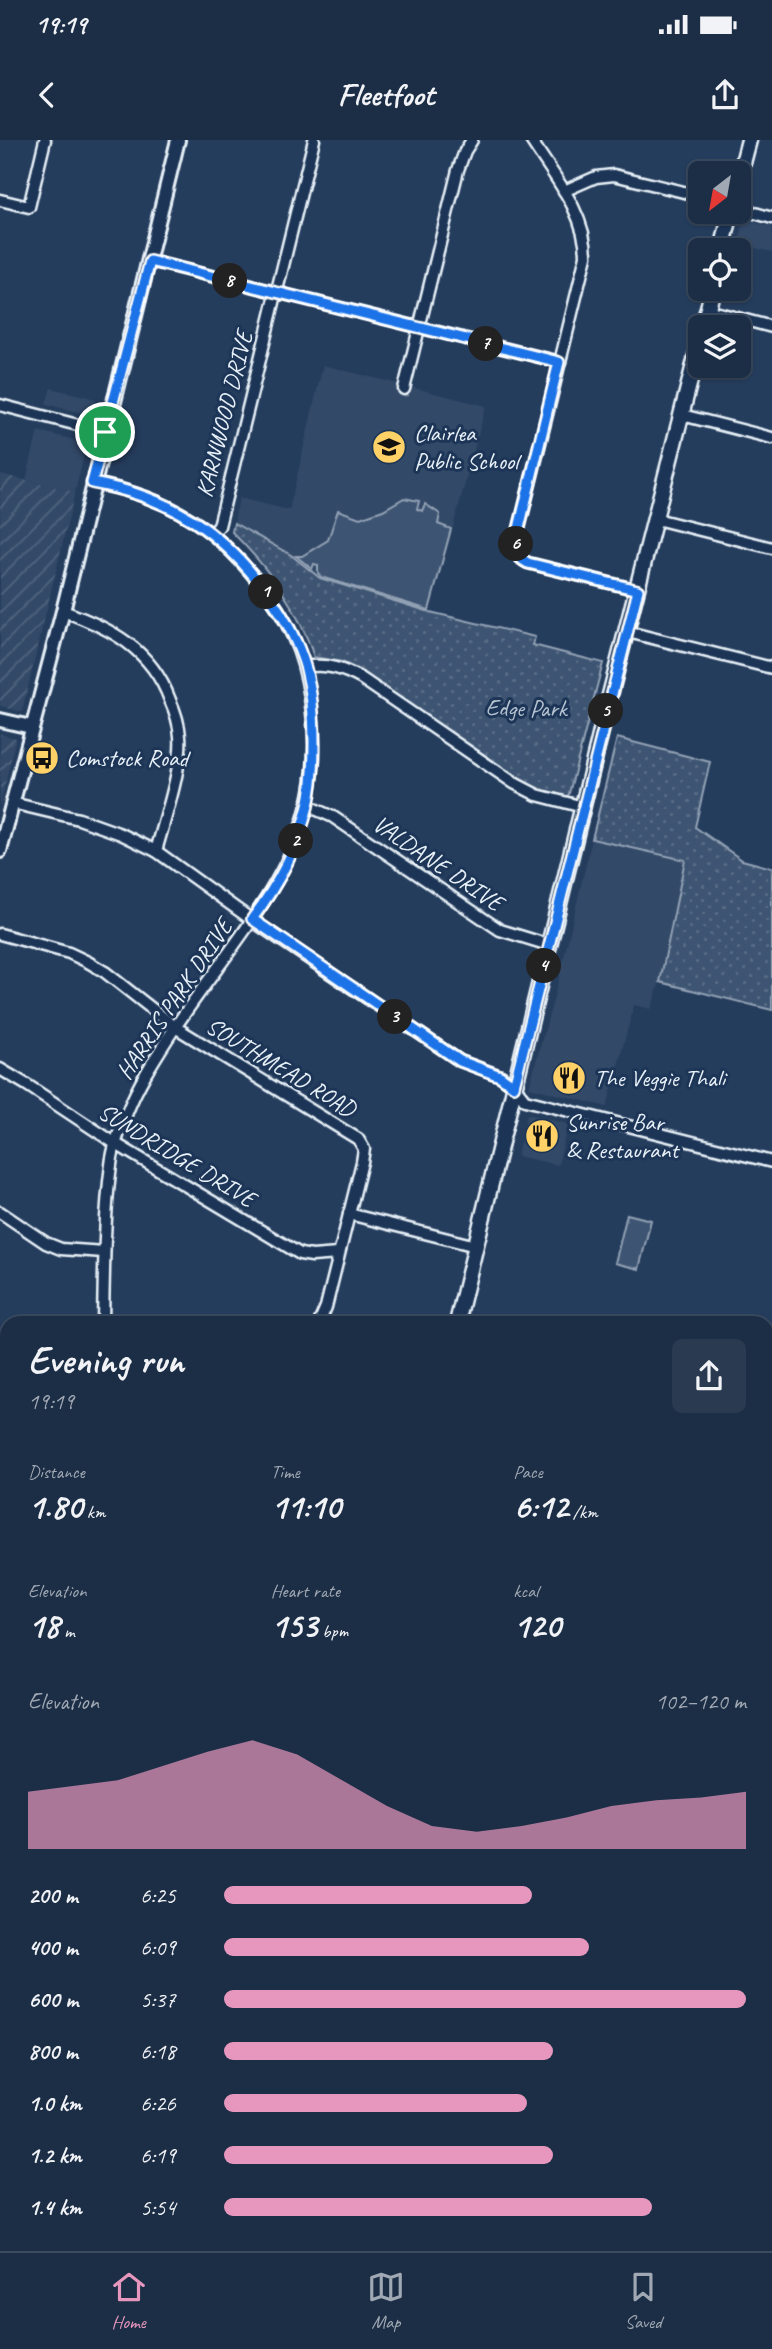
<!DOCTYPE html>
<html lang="en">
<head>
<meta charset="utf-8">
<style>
	:root { --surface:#1c2e46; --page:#293a51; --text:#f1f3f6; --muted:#a0a8b3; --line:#3a4a5f; --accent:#e797bd }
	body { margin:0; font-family:Caveat,sans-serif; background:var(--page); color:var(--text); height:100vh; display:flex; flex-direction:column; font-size:26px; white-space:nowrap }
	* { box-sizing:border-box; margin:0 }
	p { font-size:23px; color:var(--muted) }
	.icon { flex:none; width:38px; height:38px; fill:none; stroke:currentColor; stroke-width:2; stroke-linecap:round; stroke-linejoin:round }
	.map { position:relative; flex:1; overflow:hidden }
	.sheet { position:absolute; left:0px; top:1176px; width:774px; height:936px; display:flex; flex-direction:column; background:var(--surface); border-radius:21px 21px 0 0; box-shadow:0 2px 5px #0004,0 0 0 2px var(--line) }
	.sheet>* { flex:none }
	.needle { width:46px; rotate:211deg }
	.tools { position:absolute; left:688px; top:21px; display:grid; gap:14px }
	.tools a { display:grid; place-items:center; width:63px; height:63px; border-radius:10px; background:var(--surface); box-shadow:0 2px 5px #0004,0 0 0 2px var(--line); font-size:35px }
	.pin { position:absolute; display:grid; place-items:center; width:60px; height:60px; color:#fff; margin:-30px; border:4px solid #fff; border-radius:50%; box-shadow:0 2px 7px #0007 }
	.km { position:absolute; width:35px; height:35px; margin:-18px; border-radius:50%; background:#222; color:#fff; font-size:19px; line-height:35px; text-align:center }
	.round { display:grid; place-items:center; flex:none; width:74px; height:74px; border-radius:10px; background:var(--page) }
	.overview { display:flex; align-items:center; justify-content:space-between; height:119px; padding:0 28px }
	h1 { font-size:38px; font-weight:800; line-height:52px }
	.metrics { display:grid; grid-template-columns:repeat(3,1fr); gap:10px; height:119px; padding:7px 28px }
	.metrics div { display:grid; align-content:center }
	.metrics b { font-size:35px; font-weight:800 }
	.metrics small { font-size:19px; font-weight:400 }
	.metrics p { font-size:19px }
	.chart { height:196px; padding:14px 28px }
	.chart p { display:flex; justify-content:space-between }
	.chart svg { width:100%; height:126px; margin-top:7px; fill:var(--accent); opacity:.7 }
	ul { padding:0 28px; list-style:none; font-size:23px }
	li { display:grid; grid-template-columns:112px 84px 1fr; align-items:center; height:52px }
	li i { height:18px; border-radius:9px; background:var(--accent) }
	.status { display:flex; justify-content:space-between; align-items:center; height:49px; padding:0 35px; background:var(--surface); direction:ltr }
	.status svg { height:19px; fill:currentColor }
	header { display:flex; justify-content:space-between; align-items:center; height:91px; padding:0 28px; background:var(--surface); font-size:32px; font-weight:800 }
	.dock { display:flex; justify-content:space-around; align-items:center; height:98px; border-top:2px solid var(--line); background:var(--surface); font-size:19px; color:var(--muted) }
	.dock a { display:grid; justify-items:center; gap:4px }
	.dock .selected { color:var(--accent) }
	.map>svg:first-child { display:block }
	.built { fill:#334a68 }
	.industrial { fill:url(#industrial-furrows) }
	.grass { fill:#3e5472; stroke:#93a2b5; stroke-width:2 }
	.park { fill:url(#park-dots); stroke:#93a2b5; stroke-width:2 }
	.garden { fill:url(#garden-furrows); stroke:#93a2b5; stroke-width:2 }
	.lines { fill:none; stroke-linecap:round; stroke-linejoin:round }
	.stream { stroke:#99a8ba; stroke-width:2.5 }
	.minor-casing { stroke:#e8f1f8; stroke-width:15 }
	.tertiary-casing { stroke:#e8f1f8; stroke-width:18 }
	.secondary-casing { stroke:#e8f1f8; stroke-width:19 }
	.primary-casing { stroke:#e8f1f8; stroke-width:19 }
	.minor { stroke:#1d3557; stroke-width:10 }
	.tertiary { stroke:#1d3557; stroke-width:12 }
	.secondary { stroke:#1d3557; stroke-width:14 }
	.primary { stroke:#1d3557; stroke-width:14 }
	.tram { stroke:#e8f1f8; stroke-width:2 }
	.route-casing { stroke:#fff; stroke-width:14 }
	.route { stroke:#1a73e8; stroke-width:9 }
	.labels { text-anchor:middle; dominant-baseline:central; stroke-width:6; stroke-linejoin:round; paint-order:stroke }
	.street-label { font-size:24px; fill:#e8f1f8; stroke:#1d3557 }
	.poi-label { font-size:24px; fill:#e8f1f8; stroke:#1d3557; text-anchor:start }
	.park-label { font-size:24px; fill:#b5c2d0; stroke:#1d3557 }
</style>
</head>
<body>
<div class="status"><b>19:19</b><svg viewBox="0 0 49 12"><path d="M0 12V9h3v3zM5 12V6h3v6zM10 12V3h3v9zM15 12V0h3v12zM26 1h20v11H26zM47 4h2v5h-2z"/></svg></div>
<header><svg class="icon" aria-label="back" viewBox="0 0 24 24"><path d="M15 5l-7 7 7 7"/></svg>Fleetfoot<svg class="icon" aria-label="share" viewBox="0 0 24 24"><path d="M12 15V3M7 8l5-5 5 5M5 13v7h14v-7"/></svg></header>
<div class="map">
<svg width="772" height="2111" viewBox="0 0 772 2111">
	<defs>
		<pattern id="industrial-furrows" width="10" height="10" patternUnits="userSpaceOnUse" patternTransform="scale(1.75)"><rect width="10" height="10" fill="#334a68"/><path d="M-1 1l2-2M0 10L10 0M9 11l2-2" fill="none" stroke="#51657e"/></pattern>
		<pattern id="park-dots" width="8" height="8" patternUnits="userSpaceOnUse" patternTransform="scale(1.75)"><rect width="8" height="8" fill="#3e5472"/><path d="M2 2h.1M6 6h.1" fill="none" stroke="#5a6d87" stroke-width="1.8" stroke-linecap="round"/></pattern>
		<pattern id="garden-furrows" width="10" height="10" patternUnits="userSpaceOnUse" patternTransform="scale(1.75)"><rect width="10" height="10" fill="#3e5472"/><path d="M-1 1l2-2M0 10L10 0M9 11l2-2" fill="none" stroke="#5a6d87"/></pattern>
	</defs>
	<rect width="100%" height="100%" fill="#253d5d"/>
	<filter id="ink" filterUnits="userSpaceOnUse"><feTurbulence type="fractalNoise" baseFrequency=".0143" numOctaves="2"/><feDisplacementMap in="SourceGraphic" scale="14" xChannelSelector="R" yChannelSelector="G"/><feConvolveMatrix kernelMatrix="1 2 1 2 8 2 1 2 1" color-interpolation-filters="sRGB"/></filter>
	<g filter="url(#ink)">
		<!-- built -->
		<g class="built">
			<polygon points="744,80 772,87 772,112 739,104"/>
			<polygon points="323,225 486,266 430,472 320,438 291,415 234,383 239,358 289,370"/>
			<polygon points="51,248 96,259 92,275 46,264"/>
			<polygon points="38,291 87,303 75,352 26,340"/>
			<polygon points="592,699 685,719 660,842 651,869 634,865 607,967 529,947 557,846"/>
			<polygon points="527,974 568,984 558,1025 517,1016"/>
			<polygon points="0,1240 7,1243 7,1546 0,1544"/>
			<polygon points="0,1602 7,1603 7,1862 0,1861"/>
		</g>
		<!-- industrial -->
		<g class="industrial">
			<polygon points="0,334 75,352 22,572 0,566"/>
			<polygon points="0,594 16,598 0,666"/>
		</g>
		<!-- grass -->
		<g class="grass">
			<polygon points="404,358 419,361 417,369 422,371 425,364 440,374 438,384 451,389 429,470 321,437 318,433 318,425 314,424 312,429 296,416 302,416 328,400 338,370 360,378 383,370"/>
			<polygon points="627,1074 651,1080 639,1129 615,1123"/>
			<polygon points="767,2057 772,2062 772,2111 239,2111 241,2105 766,2105"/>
		</g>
		<!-- park -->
		<g class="park">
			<path d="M234,383L291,415L320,438L430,472L535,497L533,505L603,523L568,657L550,654L528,644L355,528L342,522L314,517C298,467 268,428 232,392Z"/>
			<polygon points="617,598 710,622 695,687 742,720 772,728 772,870 660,842 685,720 592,699"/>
			<polygon points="7,2059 7,2105 201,2105 200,2111 0,2111 0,2060"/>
		</g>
		<!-- garden -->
		<polygon class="garden" points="321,2105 650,2105 574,2111 320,2111"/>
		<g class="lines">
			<!-- stream -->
			<g class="stream">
				<polyline points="766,2072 772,2076"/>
				<polyline points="0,2077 7,2082"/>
				<polyline points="39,2105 44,2111"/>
				<polyline points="60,2111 65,2111"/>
			</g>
			<!-- minor casing -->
			<g class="minor-casing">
				<g id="minor">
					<path d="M531,0C553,35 586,73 586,116L516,401C514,411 518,418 528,423L638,450"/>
					<polyline points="564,51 596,37 614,35 700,56"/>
					<polyline points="0,60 29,67 45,0"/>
					<polyline points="738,68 772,78"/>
					<polyline points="150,121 560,222"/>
					<polyline points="707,170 772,187"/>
					<polyline points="404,249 458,30 465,11 472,0"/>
					<polyline points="0,265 105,292"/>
					<polyline points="682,275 772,298"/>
					<path d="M92,343C173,357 221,391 269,456C296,493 307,528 312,573C330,712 235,794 166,901C152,923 138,945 128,970C121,987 113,1006 111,1025C104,1077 104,1131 103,1183"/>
					<polyline points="656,379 772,408"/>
					<polyline points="213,393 219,386 314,0"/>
					<path d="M63,471C111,488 151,509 170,560C175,571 179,583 180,596C183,625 164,682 156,711"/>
					<polyline points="628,492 772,528"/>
					<path d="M305,527C327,523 343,529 362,539L514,643L537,655L583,667"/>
					<polyline points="12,663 79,679 121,694 156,711 259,785 460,921 501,936 514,946 525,960 772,1022"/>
					<polyline points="308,666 333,677 500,790 549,805"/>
					<polyline points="0,794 69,813 88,822 105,832 175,887 358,999 364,1009 362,1022 326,1167 319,1183"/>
					<polyline points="0,929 27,945 116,1004 300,1114 312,1116 338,1114"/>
					<polyline points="0,1072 46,1103 61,1109 104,1112"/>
					<polyline points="349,1074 476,1106"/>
					<polyline points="0,1225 7,1228"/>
					<polyline points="766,1576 772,1578"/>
					<polyline points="766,1719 772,1698"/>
					<polyline points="0,1969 7,1969"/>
					<polyline points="766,1993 772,1991"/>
				</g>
			</g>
			<!-- tertiary casing -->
			<g class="tertiary-casing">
				<g id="tertiary">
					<polyline points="0,580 31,587"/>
					<polyline points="0,711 63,471 178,0"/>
				</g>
			</g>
			<!-- secondary casing -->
			<g class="secondary-casing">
				<g id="secondary">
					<polyline points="738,42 749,0"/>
					<polyline points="722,110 731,72"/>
					<polyline points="703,187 713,149"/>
					<polyline points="457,1183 606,571 700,201"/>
					<polyline points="766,1270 772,1264"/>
					<polyline points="219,2111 220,2105"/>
				</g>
			</g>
			<!-- primary casing -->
			<g class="primary-casing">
				<g id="primary">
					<polyline points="0,1557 7,1558"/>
					<polyline points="0,1583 7,1585"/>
					<polyline points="766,2009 772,2013"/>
					<polyline points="766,2046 772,2051"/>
				</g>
			</g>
			<!-- minor -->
			<use href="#minor" class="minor"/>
			<!-- tertiary -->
			<use href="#tertiary" class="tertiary"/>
			<!-- secondary -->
			<use href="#secondary" class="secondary"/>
			<!-- primary -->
			<use href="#primary" class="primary"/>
			<!-- tram -->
			<g class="tram">
				<polyline points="0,1564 7,1565"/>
				<polyline points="766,2031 772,2037"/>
			</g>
		</g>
	</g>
	<g class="lines" filter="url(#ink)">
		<!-- route casing -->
		<g class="route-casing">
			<path id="route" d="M150,121L559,222L516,401C514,411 518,418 528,423L638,450L514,946L500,936L460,921L252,779C277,746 298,707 308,666C313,645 314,623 314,602C314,578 312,552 306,529C298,501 284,476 267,453C221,390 170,357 92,343Z"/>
		</g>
		<!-- route -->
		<use href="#route" class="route"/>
	</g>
	<!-- icons -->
	<defs>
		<g id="school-disc" transform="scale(1.75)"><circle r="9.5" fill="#ffd166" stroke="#1d3557"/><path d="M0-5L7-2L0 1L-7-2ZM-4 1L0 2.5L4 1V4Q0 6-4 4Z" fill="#111"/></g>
		<g id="bus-disc" transform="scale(1.75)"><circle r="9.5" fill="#ffd166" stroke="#1d3557"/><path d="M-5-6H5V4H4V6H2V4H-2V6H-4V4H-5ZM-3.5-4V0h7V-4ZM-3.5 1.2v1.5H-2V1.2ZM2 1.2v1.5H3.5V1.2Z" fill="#111"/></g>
		<g id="restaurant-disc" transform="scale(1.75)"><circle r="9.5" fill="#ffd166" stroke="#1d3557"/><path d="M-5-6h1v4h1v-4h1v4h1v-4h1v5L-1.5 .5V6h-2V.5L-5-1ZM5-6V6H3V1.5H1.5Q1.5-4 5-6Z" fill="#111"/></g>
	</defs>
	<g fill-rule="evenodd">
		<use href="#school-disc" x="389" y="307"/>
		<use href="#bus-disc" x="42" y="618"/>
		<use href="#restaurant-disc" x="569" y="938"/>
		<use href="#restaurant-disc" x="542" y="996"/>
	</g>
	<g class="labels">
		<!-- street labels -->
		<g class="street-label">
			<text transform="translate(224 274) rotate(-76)">KARNWOOD DRIVE</text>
			<text transform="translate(438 723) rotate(34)">VALDANE DRIVE</text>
			<text transform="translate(174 859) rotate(-56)">HARRIS PARK DRIVE</text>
			<text transform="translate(281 927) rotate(31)">SOUTHMEAD ROAD</text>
			<text transform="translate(177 1015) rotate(31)">SUNDRIDGE DRIVE</text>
		</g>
		<!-- poi labels -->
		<g class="poi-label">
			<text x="414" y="293">Clairlea<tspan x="414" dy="28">Public School</tspan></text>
			<text x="66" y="618">Comstock Road</text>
			<text x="594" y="938">The Veggie Thali</text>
			<text x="566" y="982">Sunrise Bar<tspan x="566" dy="28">&amp; Restaurant</tspan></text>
		</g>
		<!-- park labels -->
		<g class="park-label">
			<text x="526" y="568">Edge Park</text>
		</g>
	</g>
</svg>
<div class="tools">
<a><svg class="needle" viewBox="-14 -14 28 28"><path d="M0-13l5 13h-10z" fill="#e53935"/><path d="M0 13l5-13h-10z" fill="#a0a8b3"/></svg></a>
<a><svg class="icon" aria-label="locate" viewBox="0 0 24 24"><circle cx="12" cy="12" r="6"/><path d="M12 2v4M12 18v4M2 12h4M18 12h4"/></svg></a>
<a><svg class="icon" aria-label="layers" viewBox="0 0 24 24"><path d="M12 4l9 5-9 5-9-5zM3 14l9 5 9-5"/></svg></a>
</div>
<div class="pin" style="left:105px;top:292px;background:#1e9e55"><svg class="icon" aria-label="arrive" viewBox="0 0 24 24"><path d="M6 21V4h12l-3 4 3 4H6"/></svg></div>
<b class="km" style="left:266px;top:452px">1</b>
<b class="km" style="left:296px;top:701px">2</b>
<b class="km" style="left:395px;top:877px">3</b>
<b class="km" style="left:544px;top:826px">4</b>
<b class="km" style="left:606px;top:571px">5</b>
<b class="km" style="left:516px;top:404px">6</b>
<b class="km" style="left:486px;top:204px">7</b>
<b class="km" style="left:230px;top:141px">8</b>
<section class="sheet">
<div class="overview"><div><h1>Evening run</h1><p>19:19</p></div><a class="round"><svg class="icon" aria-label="share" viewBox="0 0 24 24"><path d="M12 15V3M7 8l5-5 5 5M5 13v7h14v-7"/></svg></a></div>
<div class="metrics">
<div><p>Distance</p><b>1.80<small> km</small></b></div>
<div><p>Time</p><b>11:10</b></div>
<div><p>Pace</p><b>6:12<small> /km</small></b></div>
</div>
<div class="metrics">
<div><p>Elevation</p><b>18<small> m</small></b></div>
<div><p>Heart rate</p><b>153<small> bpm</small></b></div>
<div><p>kcal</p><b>120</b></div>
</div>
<div class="chart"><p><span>Elevation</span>102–120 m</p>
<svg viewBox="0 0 160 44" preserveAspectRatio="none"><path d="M0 44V24L10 22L20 20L30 15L40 10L50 6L60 11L70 20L80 29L90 36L100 38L110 36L120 33L130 29L140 27L150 26L160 24V44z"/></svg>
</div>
<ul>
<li><b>200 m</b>6:25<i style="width:59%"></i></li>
<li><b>400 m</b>6:09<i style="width:70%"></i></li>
<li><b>600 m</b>5:37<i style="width:100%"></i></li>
<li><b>800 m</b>6:18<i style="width:63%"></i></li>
<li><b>1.0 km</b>6:26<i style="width:58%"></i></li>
<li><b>1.2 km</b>6:19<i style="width:63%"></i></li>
<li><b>1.4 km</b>5:54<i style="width:82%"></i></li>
</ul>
</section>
</div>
<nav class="dock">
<a class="selected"><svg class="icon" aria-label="home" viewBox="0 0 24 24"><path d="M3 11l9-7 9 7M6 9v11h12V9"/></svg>Home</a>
<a><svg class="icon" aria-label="map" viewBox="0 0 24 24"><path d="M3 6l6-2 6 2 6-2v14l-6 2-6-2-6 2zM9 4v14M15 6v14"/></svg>Map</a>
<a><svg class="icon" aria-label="saved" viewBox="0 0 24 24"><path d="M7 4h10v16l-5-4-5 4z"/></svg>Saved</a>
</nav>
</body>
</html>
